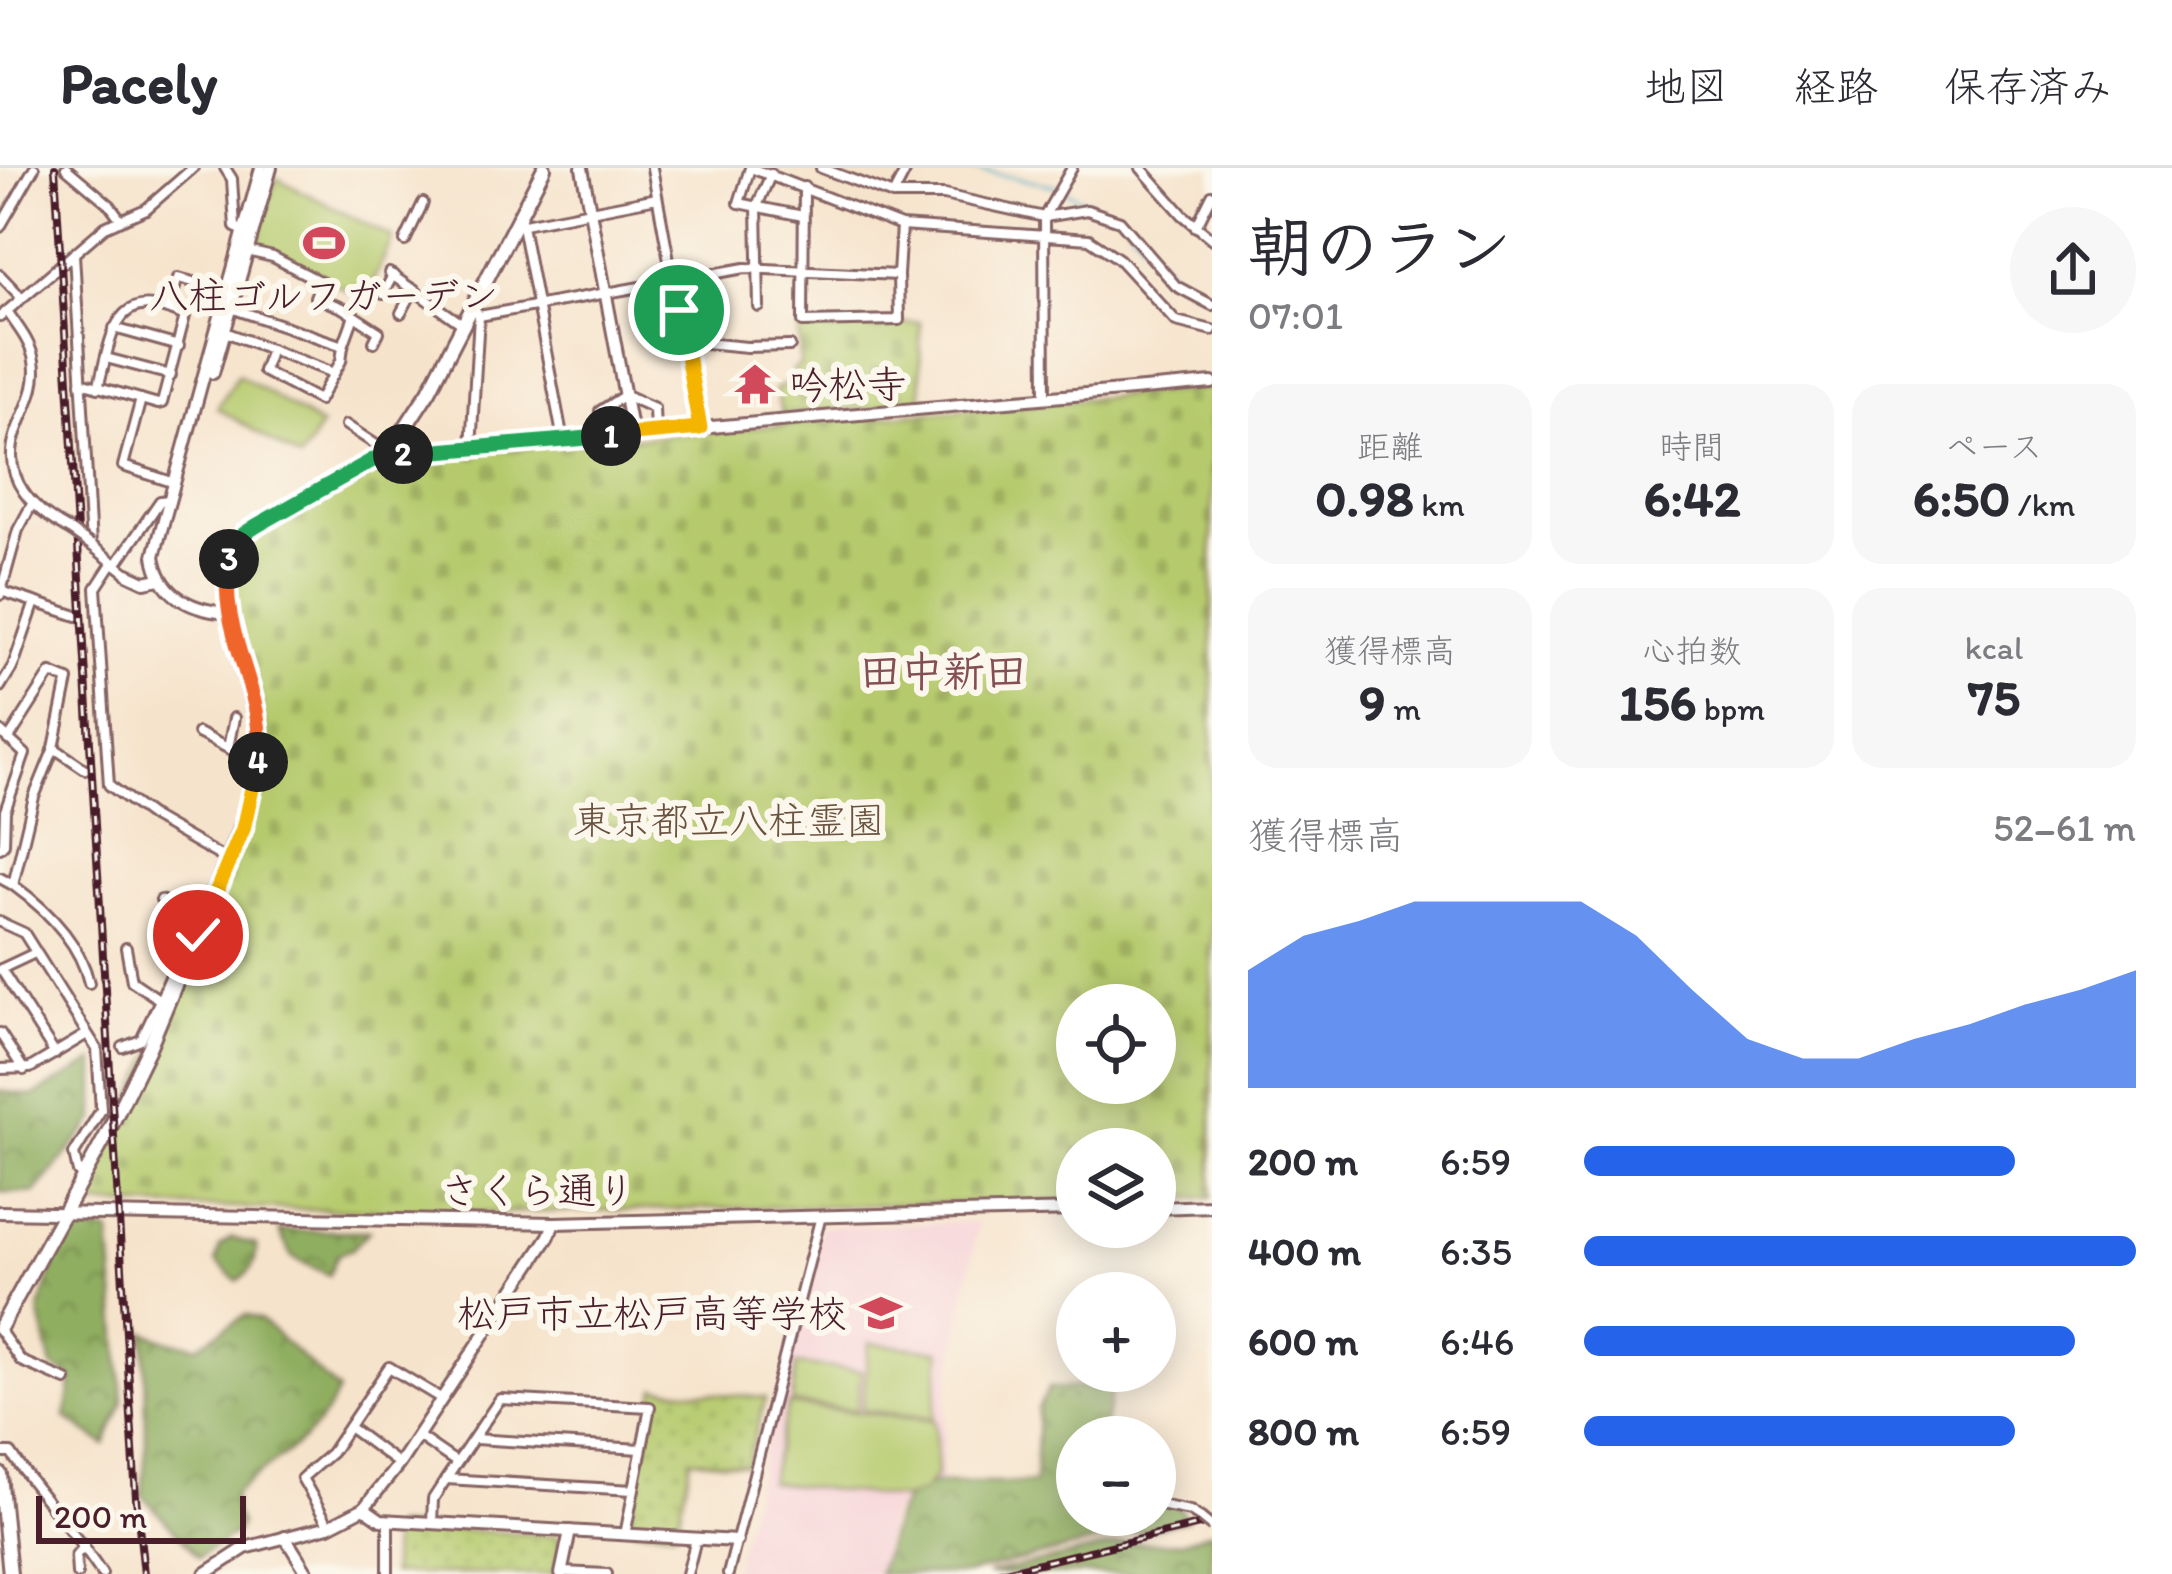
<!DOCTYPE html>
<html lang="ja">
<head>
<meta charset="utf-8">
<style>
	:root { --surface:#fff; --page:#f7f7f7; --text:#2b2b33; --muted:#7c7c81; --line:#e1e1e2; --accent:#2563eb }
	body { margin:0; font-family:Itim,"Klee One",sans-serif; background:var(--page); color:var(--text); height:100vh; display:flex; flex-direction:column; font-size:45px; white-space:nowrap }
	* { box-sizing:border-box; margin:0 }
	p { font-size:39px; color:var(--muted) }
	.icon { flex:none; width:66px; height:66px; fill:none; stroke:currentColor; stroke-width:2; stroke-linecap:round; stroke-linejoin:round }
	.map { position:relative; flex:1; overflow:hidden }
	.sheet { display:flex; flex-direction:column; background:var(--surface); width:960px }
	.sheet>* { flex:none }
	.fabs { position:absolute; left:1056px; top:816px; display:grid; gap:24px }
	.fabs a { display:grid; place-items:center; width:120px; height:120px; border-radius:50%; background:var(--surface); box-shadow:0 6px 30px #0003; font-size:60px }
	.scale { position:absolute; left:36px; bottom:30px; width:210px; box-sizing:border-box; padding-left:12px; border:6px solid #4a1f2b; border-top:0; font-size:33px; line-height:42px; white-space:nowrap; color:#4a1f2b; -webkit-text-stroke:9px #fbf7ec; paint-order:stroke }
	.pin { position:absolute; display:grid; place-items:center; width:102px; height:102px; color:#fff; margin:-51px; border:6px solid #fff; border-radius:50%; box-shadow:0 3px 12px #0007 }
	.km { position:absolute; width:60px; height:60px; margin:-30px; border-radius:50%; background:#222; color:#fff; font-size:33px; line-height:60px; text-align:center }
	.round { display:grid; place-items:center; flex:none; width:126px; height:126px; border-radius:63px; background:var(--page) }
	.head { display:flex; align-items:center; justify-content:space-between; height:204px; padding:0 36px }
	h1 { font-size:66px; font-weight:700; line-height:90px }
	.metrics { display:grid; grid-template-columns:repeat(3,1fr); gap:18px; height:204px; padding:12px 36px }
	.metrics div { display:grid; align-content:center; border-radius:30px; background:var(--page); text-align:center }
	.metrics b { font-size:51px; font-weight:700 }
	.metrics small { font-size:33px; font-weight:400 }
	.metrics p { font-size:33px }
	.chart { height:336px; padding:24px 36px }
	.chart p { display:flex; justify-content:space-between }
	.chart svg { width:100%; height:216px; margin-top:12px; fill:var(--accent); opacity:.7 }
	ul { padding:0 36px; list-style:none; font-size:39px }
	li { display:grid; grid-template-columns:192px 144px 1fr; align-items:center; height:90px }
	li i { height:30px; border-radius:15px; background:var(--accent) }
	header { display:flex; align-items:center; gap:72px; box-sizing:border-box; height:168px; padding:0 60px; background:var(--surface); border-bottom:3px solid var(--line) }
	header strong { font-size:57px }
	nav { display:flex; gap:66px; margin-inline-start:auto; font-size:42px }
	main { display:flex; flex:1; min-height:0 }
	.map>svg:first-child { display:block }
	.built { fill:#f7cfd5 }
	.green { fill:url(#green-dots); stroke:#80744c; stroke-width:3 }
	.forest { fill:url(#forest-crowns); stroke:#6d6646; stroke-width:3 }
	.cemetery { fill:url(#cemetery-stones); stroke:#80744c; stroke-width:3; fill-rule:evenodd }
	.pitch { fill:#b6ca6d; stroke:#80744c; stroke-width:3 }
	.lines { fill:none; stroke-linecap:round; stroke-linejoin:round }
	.stream { stroke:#40a8c1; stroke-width:3 }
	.street-casing { stroke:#866463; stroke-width:14 }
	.secondary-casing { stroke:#866463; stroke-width:16 }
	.primary-casing { stroke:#866463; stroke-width:18 }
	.street { stroke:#fff; stroke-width:8 }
	.secondary { stroke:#fff; stroke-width:10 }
	.primary { stroke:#fff; stroke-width:12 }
	.rail-casing { stroke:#4a1f2b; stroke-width:8 }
	.rail { stroke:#fbf7ec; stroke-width:3; stroke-dasharray:9; stroke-linecap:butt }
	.street-bridge-casing { stroke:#866463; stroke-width:14; stroke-linecap:butt }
	.street-bridge { stroke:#fff; stroke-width:8 }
	.split-1-casing { stroke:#fff; stroke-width:24 }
	.split-2-casing { stroke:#fff; stroke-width:24 }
	.split-3-casing { stroke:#fff; stroke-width:24 }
	.split-4-casing { stroke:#fff; stroke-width:24 }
	.split-5-casing { stroke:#fff; stroke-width:24 }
	.split-1 { stroke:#f5b400; stroke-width:15 }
	.split-2 { stroke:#22a559; stroke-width:15 }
	.split-3 { stroke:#22a559; stroke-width:15 }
	.split-4 { stroke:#f0652b; stroke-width:15 }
	.split-5 { stroke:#f5b400; stroke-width:15 }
	.labels { text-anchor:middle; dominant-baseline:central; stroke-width:12; stroke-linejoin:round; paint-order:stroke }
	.poi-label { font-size:39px; fill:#4a1f2b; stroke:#fbf7ec }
	.park-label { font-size:39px; fill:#6a523f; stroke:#fbf7ec }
	.street-label { font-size:39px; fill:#4a1f2b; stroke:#fbf7ec }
	.neighbourhood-label { font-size:42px; font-weight:bold; fill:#844e52; stroke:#fbf7ec }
</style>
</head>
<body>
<header>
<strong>Pacely</strong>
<nav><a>地図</a><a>経路</a><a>保存済み</a></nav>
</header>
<main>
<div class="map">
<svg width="1212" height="1406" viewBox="0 0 1212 1406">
	<defs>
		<pattern id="green-dots" width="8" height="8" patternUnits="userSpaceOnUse" patternTransform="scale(3)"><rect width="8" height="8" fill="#b6ca6d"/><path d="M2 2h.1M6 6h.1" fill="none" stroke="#9ead5f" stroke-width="1.8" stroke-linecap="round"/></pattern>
		<pattern id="forest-crowns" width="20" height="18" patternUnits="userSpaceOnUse" patternTransform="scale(3)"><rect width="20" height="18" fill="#90ae60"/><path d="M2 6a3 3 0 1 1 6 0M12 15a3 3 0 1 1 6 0" fill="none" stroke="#788d4f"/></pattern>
		<pattern id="cemetery-stones" width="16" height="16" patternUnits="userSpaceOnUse" patternTransform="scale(3)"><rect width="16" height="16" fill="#b6ca6d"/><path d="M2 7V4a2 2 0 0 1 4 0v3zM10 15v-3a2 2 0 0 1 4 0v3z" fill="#9ead5f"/></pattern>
	</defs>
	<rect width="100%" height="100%" fill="#fbf7ec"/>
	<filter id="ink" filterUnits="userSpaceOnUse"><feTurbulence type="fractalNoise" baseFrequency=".00833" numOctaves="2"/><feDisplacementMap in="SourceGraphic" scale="24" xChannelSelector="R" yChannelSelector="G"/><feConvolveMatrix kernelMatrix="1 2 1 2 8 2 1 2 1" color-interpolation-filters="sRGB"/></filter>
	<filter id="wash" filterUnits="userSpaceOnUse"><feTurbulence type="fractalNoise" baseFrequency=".004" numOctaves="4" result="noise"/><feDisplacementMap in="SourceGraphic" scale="48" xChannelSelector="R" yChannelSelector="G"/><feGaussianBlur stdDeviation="2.7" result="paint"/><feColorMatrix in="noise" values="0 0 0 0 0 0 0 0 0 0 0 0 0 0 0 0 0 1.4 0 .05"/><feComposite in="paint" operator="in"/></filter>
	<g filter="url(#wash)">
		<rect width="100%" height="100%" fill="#f6e3cb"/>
		<!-- built -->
		<polygon class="built" points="978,1054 946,1232 941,1315 932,1314 907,1326 890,1349 877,1406 733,1405 822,1059"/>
		<!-- green -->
		<g class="green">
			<polygon points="656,1220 766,1230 746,1297 691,1291 676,1363 633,1361 629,1357"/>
			<polygon points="396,1358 558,1368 561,1371 554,1406 391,1406 392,1359"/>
		</g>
		<!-- forest -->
		<g class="forest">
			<polygon points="95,893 95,952 35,1025 0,1024 0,923 33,928"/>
			<polygon points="66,1059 110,1064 123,1234 105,1277 66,1250 72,1209 52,1199 39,1142"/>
			<polygon points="279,1063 369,1063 352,1081 338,1086 329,1107 292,1089"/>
			<path d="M232,1070L256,1077C257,1095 252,1104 237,1113L216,1094L220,1078Z"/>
			<path d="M246,1147L261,1152L338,1223C317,1273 271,1292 234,1326V1344L240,1356L237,1364L199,1389L142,1327L146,1282L145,1164L167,1173L198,1178Z"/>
			<polygon points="1086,1219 1108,1222 1111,1228 1102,1269 1077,1269 1077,1347 1155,1347 1155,1330 1178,1337 1187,1352 964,1406 878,1406 895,1350 907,1329 935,1315 1035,1315 1038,1241 1049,1220"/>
			<polygon points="1212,1363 1212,1406 987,1406 1125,1375 1181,1374"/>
		</g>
		<!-- cemetery -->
		<g class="cemetery">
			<polygon points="920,154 921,238 782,246 775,221 790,215 794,201 800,198 799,161"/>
			<path d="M1212,220V1029L1155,1031V981H1077V1033L489,1045L95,1037L94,1011L102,989L145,903L248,662L264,606L267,583L262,538L231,427L233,396L239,381L247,370L382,293L462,284L474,290L484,283ZM1077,837H1155V915H1077Z"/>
		</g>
		<!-- pitch -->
		<g class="pitch">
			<polygon points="276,10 393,70 365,130 256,79"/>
			<polygon points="238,206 321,258 300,291 217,240"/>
			<polygon points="869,1175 941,1183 934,1250 862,1242"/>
			<polygon points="796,1196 861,1203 857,1242 792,1235"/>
			<polygon points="788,1237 935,1253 937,1306 922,1324 903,1331 769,1314"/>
		</g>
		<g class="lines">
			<!-- stream -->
			<g class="stream">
				<polyline points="966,0 1057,18 1105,44"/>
				<polyline points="1125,53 1177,112 1212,129"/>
			</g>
		</g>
	</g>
	<g filter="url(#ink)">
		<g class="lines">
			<!-- street casing -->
			<g class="street-casing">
				<g id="street">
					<polyline points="66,0 110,37 121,52"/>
					<polyline points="225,0 232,11 235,59 244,63"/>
					<polyline points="652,0 700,260"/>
					<polyline points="750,0 739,35 803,48"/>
					<polyline points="751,0 901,58 1089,71 1119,91 1176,153 1212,162"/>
					<polyline points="821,0 893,27 944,27 1044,49 1087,42 1120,53 1176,118 1212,137"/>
					<polyline points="1141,0 1183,47 1212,71"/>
					<polyline points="804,19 803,154 899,152 898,107"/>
					<polyline points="893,27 907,0"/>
					<polyline points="520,47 563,272"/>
					<polyline points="524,56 657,30"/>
					<polyline points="0,59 34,0"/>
					<polyline points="1196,59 1212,27"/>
					<polyline points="405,73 423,35"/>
					<polyline points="247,83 273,89 321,114 315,129 342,140 379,164 374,174"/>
					<polyline points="74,86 91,377 128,406"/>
					<polyline points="389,105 462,156"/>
					<polyline points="0,107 20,128"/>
					<polyline points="383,126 393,107"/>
					<polyline points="759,139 757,38 771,6"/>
					<polyline points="231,140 343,178 341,193 319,232 263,203 271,181"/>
					<polyline points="473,140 479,148 745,100 898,107 901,58"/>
					<polyline points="168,141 178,110 228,123"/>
					<path d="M7,143C17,158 31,174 34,193C39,220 24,241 16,265C0,311 34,343 71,363"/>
					<polyline points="401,145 414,121"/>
					<polyline points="0,149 105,59 146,41 193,0"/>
					<polyline points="114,160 179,178"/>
					<polyline points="225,164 334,205"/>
					<polyline points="685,173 747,179 790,178"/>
					<polyline points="343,178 354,148"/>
					<polyline points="106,190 171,207"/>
					<path d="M81,214L158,236L162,235L185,148C114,115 113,164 98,220"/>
					<polyline points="1045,230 1044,49 1072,0"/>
					<polyline points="141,231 123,298 175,315"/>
					<polyline points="346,257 384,282"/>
					<polyline points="603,269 600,243 625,227 654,240 655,264"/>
					<polyline points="471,280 479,148"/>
					<polyline points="113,394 96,420 109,617 154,650 229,693"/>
					<polyline points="116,397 160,333 170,332"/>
					<polyline points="1,423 77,448"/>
					<polyline points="0,427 18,362 31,338"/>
					<polyline points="0,519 13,498 35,434"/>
					<polyline points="0,563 25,586 5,643 4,676 0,680"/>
					<polyline points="198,565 257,595"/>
					<polyline points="8,572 51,505 68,512 54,580"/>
					<polyline points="228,580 234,550"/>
					<polyline points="0,710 13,717 34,629 54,580 85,601"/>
					<path d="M13,717C46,741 80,774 89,815"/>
					<polyline points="161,732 185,748 178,762 188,768"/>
					<polyline points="0,754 24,765 97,881 101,942 74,986 78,1004 83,1008"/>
					<polyline points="1,801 55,886"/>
					<polyline points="1,801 35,785"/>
					<polyline points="160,832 188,768"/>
					<polyline points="0,865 24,902"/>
					<polyline points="123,879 141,872 160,832 132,813 126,780"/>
					<polyline points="0,901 30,900 87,866"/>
					<polyline points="0,1163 21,1193 66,1212"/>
					<polyline points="349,1259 399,1296"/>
					<polyline points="418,1268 456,1294"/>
					<polyline points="475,1271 641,1281"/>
					<path d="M0,1285H11C40,1328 74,1363 102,1406"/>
					<polyline points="1155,1336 1190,1343 1201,1350"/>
					<polyline points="388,1352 388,1406"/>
					<polyline points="432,1355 433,1331 446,1311"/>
					<polyline points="329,1358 302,1310 331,1285 389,1199 442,1231"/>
					<polyline points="625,1367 650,1239 500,1231 446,1311 633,1322"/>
					<polyline points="562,1404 607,1406"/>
					<polyline points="77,1406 76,1388 84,1378"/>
					<polyline points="687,1406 696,1371"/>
					<polyline points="728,1406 821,1048"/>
				</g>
			</g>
			<!-- secondary casing -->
			<g class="secondary-casing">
				<g id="secondary">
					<polyline points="582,0 632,266"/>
					<polyline points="213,205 271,0"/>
					<polyline points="380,288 1212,215"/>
					<polyline points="128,406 145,414 160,411"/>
					<path d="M227,445C190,442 160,427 154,388L261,0"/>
					<polyline points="1155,1040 1212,1038"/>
					<polyline points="0,1044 554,1055 1077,1042"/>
					<polyline points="364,1340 381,1352 737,1373"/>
					<polyline points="285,1369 308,1406"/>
					<polyline points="205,1406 245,1380 329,1358 364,1340 399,1296 549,1068 554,1055"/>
					<polyline points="561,1406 570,1363"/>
				</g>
			</g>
			<!-- primary casing -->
			<g class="primary-casing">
				<g id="primary">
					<polyline points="0,1160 106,968 149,880 251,634 260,580 259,559 227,445 229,390 244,366 362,301 399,269 429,223 544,0"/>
					<polyline points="0,1306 10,1406"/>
				</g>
			</g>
			<!-- street -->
			<use href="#street" class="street"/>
			<!-- secondary -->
			<use href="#secondary" class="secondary"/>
			<!-- primary -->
			<use href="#primary" class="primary"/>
			<!-- rail casing -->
			<g class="rail-casing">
				<g id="rail">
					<polyline points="55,0 136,1330 144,1406"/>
					<polyline points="993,1406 1212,1354"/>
				</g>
			</g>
			<!-- rail -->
			<use href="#rail" class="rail"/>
			<!-- street-bridge casing -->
			<g class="street-bridge-casing">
				<g id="street-bridge">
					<polyline points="71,363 91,377"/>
					<polyline points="1201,1350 1212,1359"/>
				</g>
			</g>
			<!-- street-bridge -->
			<use href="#street-bridge" class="street-bridge"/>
		</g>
	</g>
	<g class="lines" filter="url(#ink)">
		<!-- split-1 casing -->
		<g class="split-1-casing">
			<polyline id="split-1" points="611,268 700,260 679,142"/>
		</g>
		<!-- split-2 casing -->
		<g class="split-2-casing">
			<polyline id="split-2" points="403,286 611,268"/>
		</g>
		<!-- split-3 casing -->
		<g class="split-3-casing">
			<polyline id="split-3" points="229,391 244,366 256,358 380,288 403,286"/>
		</g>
		<!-- split-4 casing -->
		<g class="split-4-casing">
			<path id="split-4" d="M229,391C217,470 268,521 258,594"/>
		</g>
		<!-- split-5 casing -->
		<g class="split-5-casing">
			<polyline id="split-5" points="198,767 243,661 258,594"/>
		</g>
		<!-- split-1 -->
		<use href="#split-1" class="split-1"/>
		<!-- split-2 -->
		<use href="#split-2" class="split-2"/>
		<!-- split-3 -->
		<use href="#split-3" class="split-3"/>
		<!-- split-4 -->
		<use href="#split-4" class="split-4"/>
		<!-- split-5 -->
		<use href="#split-5" class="split-5"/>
	</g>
	<!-- icons -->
	<defs>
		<g id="stadium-bare" transform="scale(3.24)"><path d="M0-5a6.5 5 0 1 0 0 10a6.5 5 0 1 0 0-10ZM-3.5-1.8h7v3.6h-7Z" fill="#d1495b" stroke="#fbf7ec" stroke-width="2.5" paint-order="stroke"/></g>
		<g id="temple-bare" transform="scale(3.24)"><path d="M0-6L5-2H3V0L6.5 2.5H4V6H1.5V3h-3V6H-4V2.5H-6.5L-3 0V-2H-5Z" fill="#d1495b" stroke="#fbf7ec" stroke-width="2.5" paint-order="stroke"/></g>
		<g id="school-bare" transform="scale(3.24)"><path d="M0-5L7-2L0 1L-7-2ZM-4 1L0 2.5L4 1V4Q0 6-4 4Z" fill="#d1495b" stroke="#fbf7ec" stroke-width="2.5" paint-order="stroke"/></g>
	</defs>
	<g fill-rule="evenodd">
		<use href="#stadium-bare" x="324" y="75"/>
		<use href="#temple-bare" x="755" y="216"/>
		<use href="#school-bare" x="881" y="1145"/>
	</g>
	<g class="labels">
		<!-- poi labels -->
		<g class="poi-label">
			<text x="324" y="127">八柱ゴルフガーデン</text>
			<text x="789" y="216" text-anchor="start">吟松寺</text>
			<text x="847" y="1145" text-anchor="end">松戸市立松戸高等学校</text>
		</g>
		<!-- park labels -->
		<g class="park-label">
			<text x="729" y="652">東京都立八柱霊園</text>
		</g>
		<!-- street labels -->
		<g class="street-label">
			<text x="538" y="1022">さくら通り</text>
		</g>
		<!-- neighbourhood labels -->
		<g class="neighbourhood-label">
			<text x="943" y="503">田中新田</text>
		</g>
	</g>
</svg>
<div class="fabs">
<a><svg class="icon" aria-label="locate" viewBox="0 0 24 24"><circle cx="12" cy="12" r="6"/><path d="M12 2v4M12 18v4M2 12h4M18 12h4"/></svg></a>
<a><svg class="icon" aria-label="layers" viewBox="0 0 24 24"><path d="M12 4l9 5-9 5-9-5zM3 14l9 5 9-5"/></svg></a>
<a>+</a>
<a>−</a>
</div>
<div class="scale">200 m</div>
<div class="pin" style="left:679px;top:142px;background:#1e9e55"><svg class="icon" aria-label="arrive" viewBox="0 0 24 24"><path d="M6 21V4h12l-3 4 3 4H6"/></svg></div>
<div class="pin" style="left:198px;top:767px;background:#d93025"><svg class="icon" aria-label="check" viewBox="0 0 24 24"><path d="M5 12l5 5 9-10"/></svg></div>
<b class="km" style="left:611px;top:268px">1</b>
<b class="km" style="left:403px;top:286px">2</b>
<b class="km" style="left:229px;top:391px">3</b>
<b class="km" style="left:258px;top:594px">4</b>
</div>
<section class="sheet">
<div class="head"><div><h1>朝のラン</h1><p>07:01</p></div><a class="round"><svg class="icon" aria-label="share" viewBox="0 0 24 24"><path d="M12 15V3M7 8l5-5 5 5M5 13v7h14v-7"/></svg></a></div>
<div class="metrics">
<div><p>距離</p><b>0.98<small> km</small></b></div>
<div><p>時間</p><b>6:42</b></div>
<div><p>ペース</p><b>6:50<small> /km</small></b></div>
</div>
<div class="metrics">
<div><p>獲得標高</p><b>9<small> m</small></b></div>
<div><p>心拍数</p><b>156<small> bpm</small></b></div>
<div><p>kcal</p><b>75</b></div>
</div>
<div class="chart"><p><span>獲得標高</span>52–61 m</p>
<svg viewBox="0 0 160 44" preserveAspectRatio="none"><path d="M0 44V20L10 13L20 10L30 6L40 6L50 6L60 6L70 13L80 24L90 34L100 38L110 38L120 34L130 31L140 27L150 24L160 20V44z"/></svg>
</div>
<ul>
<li><b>200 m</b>6:59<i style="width:78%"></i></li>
<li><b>400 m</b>6:35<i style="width:100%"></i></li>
<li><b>600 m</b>6:46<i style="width:89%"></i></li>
<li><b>800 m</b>6:59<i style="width:78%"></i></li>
</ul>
</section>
</main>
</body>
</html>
